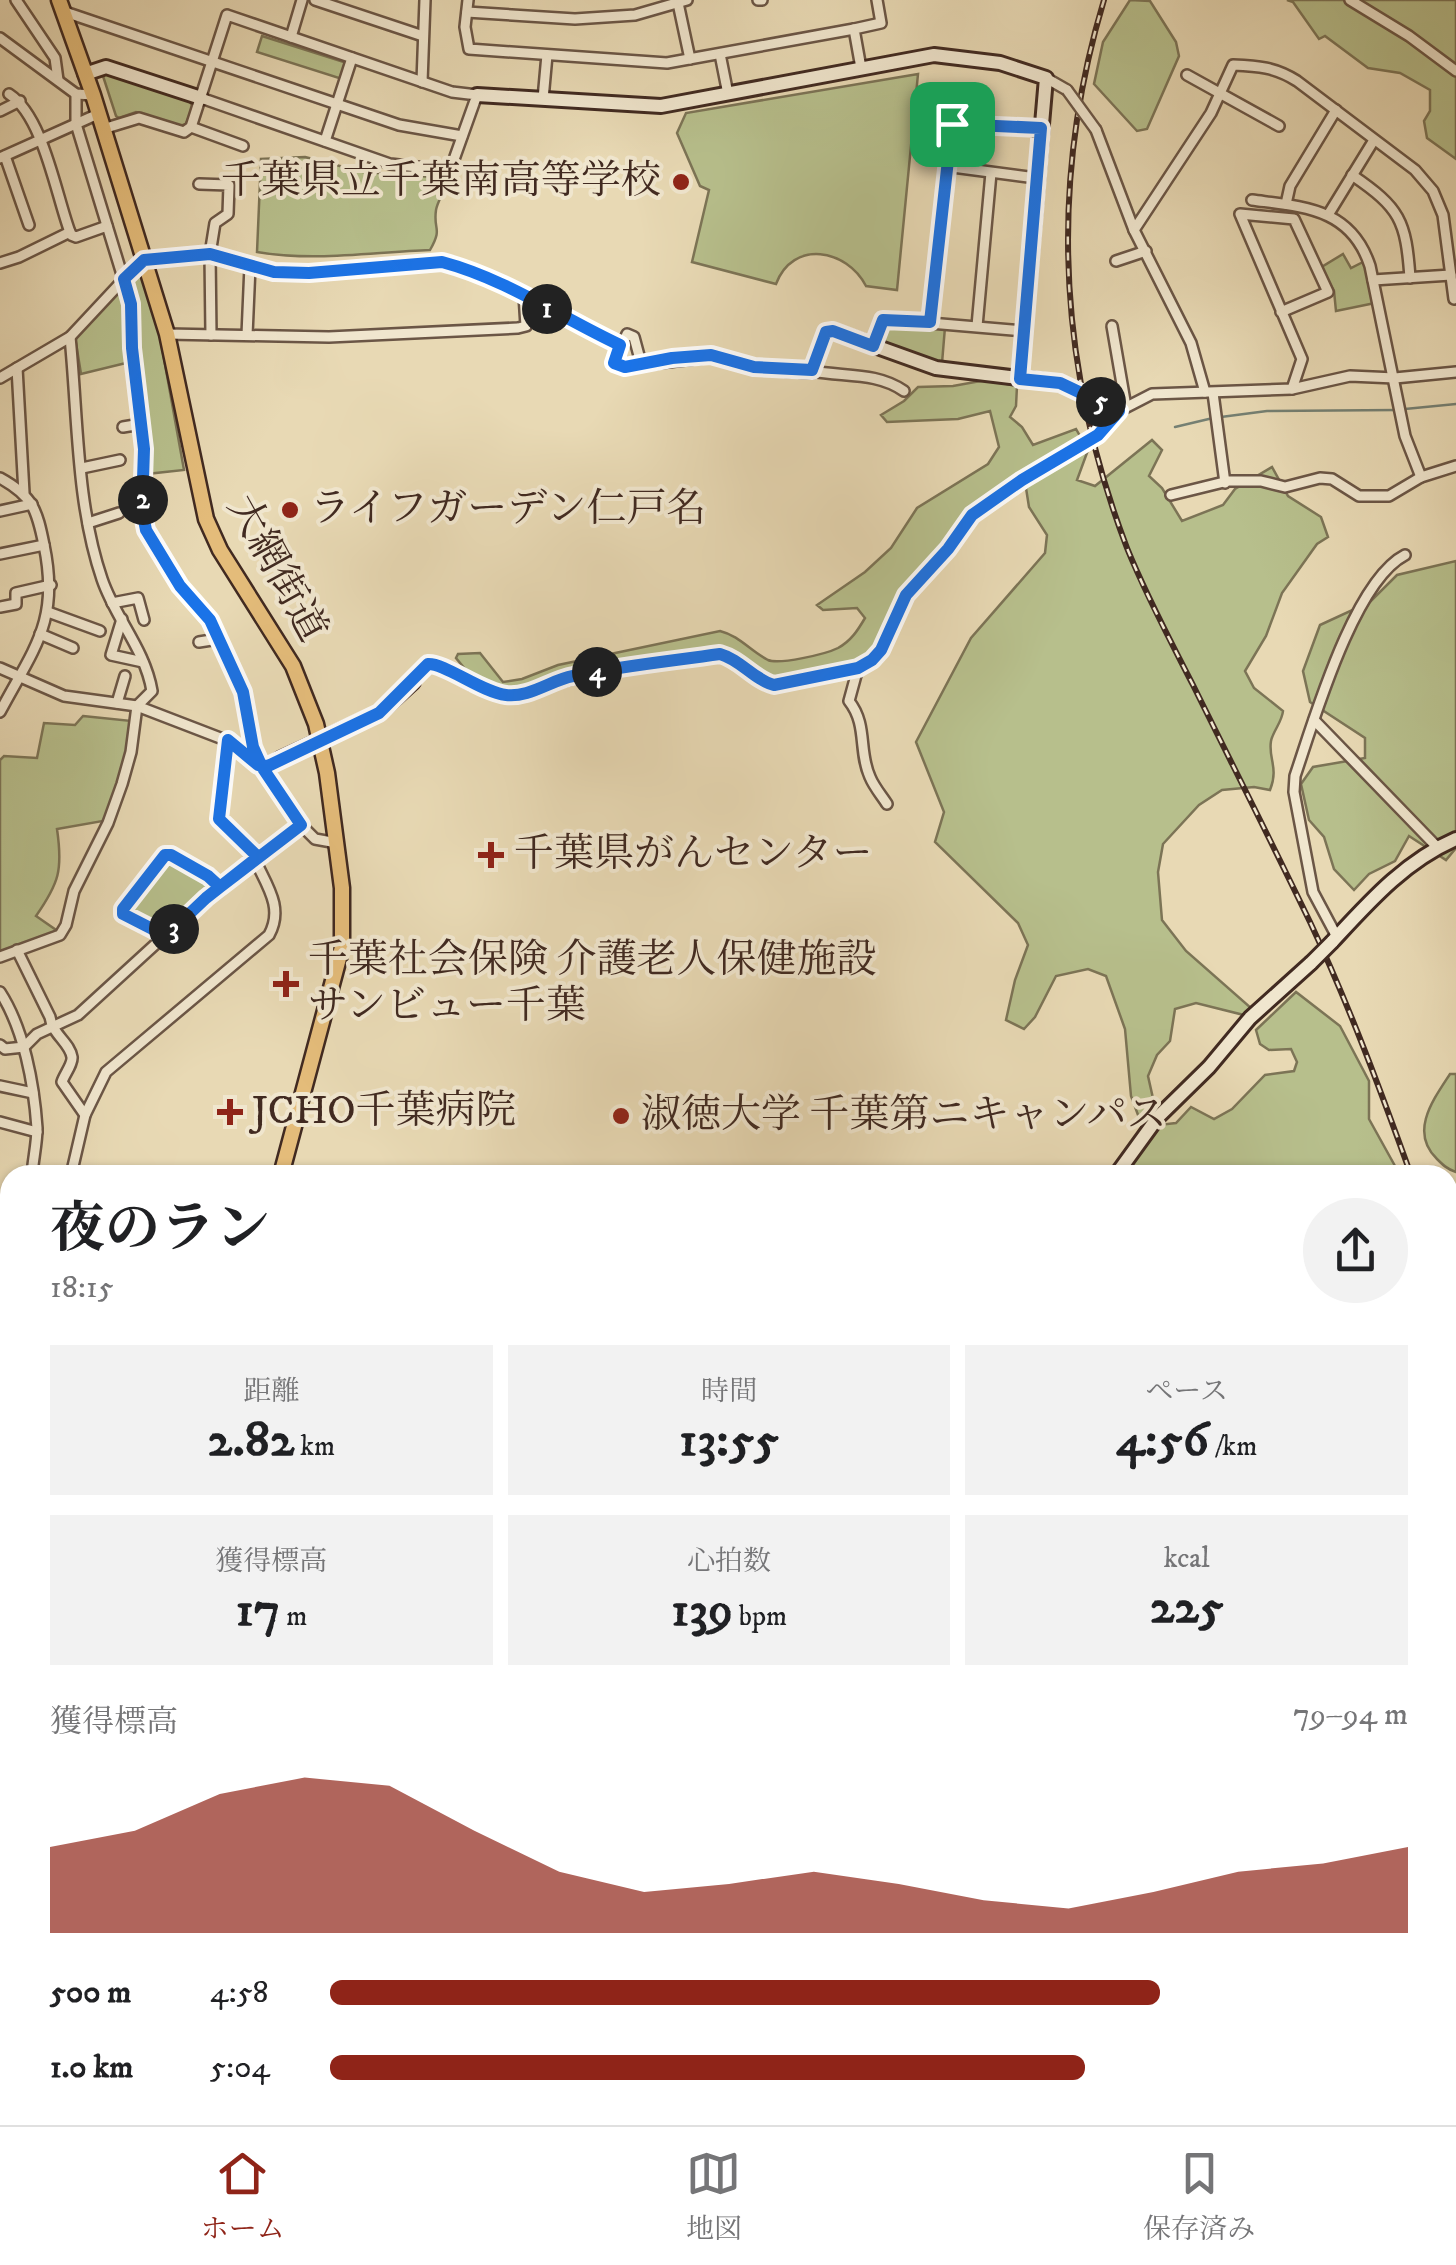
<!DOCTYPE html>
<html lang="ja">
<head>
<meta charset="utf-8">
<style>
	:root { --surface:#fff; --page:#f2f2f2; --text:#202124; --muted:#757577; --line:#e0e0e0; --accent:#8f2418 }
	body { margin:0; font-family:"IM FELL DW Pica","Noto Serif JP",serif; background:var(--page); color:var(--text); height:100vh; display:flex; flex-direction:column; font-size:38px; white-space:nowrap }
	* { box-sizing:border-box; margin:0 }
	p { font-size:32px; color:var(--muted) }
	.icon { flex:none; width:55px; height:55px; fill:none; stroke:currentColor; stroke-width:2; stroke-linecap:round; stroke-linejoin:round }
	.map { position:relative; flex:1; overflow:hidden }
	.panel { position:absolute; left:0px; top:1165px; width:1458px; height:960px; display:flex; flex-direction:column; background:var(--surface); border-radius:30px 30px 0 0; box-shadow:0 2px 8px #0004 }
	.panel>* { flex:none }
	.pin { position:absolute; display:grid; place-items:center; width:85px; height:85px; color:#fff; margin:-42px; border-radius:20px; box-shadow:0 5px 15px #0006 }
	.km { position:absolute; width:50px; height:50px; margin:-25px; border-radius:50%; background:#222; color:#fff; font-size:28px; line-height:50px; text-align:center }
	.round { display:grid; place-items:center; flex:none; width:105px; height:105px; border-radius:52px; background:var(--page) }
	.summary { display:flex; align-items:center; justify-content:space-between; height:170px; padding:0 50px }
	h1 { font-size:55px; font-weight:700; line-height:75px }
	.metrics { display:grid; grid-template-columns:repeat(3,1fr); gap:15px; height:170px; padding:10px 50px }
	.metrics div { display:grid; align-content:center; border-radius:0px; background:var(--page); text-align:center }
	.metrics b { font-size:50px; font-weight:700 }
	.metrics small { font-size:28px; font-weight:400 }
	.metrics p { font-size:28px }
	.chart { height:280px; padding:20px 50px }
	.chart p { display:flex; justify-content:space-between }
	.chart svg { width:100%; height:180px; margin-top:10px; fill:var(--accent); opacity:.7 }
	ul { padding:0 50px; list-style:none; font-size:32px }
	li { display:grid; grid-template-columns:160px 120px 1fr; align-items:center; height:75px }
	li i { height:25px; border-radius:12px; background:var(--accent) }
	.dock { display:flex; justify-content:space-around; align-items:center; height:140px; border-top:2px solid var(--line); background:var(--surface); font-size:28px; color:var(--muted) }
	.dock a { display:grid; justify-items:center; gap:5px }
	.dock .selected { color:var(--accent) }
	.map>svg:first-child { display:block }
	.green { fill:#b7bf8c; stroke:#7c7456; stroke-width:2.5 }
	.lines { fill:none; stroke-linecap:round; stroke-linejoin:round }
	.stream { stroke:#758073; stroke-width:2.5 }
	.street-casing { stroke:#6b5646; stroke-width:14 }
	.secondary-casing { stroke:#412a21; stroke-width:18 }
	.primary-casing { stroke:#412a21; stroke-width:19 }
	.street { stroke:#f0e6ce; stroke-width:9 }
	.secondary { stroke:#f0e6ce; stroke-width:12 }
	.primary { stroke:#e4bc7a; stroke-width:14 }
	.rail-casing { stroke:#412a21; stroke-width:6 }
	.rail { stroke:#f0e6ce; stroke-width:2.5; stroke-dasharray:8; stroke-linecap:butt }
	.street-bridge-casing { stroke:#6b5646; stroke-width:14; stroke-linecap:butt }
	.secondary-bridge-casing { stroke:#412a21; stroke-width:18; stroke-linecap:butt }
	.street-bridge { stroke:#f0e6ce; stroke-width:9 }
	.secondary-bridge { stroke:#f0e6ce; stroke-width:12 }
	.route-casing { stroke:#fff; stroke-width:20 }
	.route { stroke:#1a73e8; stroke-width:12 }
	.poi-dot { fill:#8f2418; stroke:#f0e6ce; stroke-width:4 }
	.labels { text-anchor:middle; dominant-baseline:central; stroke-width:8; stroke-linejoin:round; paint-order:stroke }
	.poi-label { font-size:40px; fill:#412a21; stroke:#f0e6ce; text-anchor:start }
	.street-label { font-size:40px; fill:#412a21; stroke:#f0e6ce }
</style>
</head>
<body>
<div class="map">
<svg width="1456" height="2125" viewBox="0 0 1456 2125">
	<rect width="100%" height="100%" fill="#e8d9b4"/>
	<filter id="stains"><feTurbulence type="fractalNoise" baseFrequency=".002" numOctaves="4"/><feColorMatrix values="0 0 0 0 .2 0 0 0 0 .09 0 0 0 0 .02 0 0 0 .5 -.17"/></filter>
	<radialGradient id="worn" r=".72"><stop offset=".6" stop-color="#630" stop-opacity="0"/><stop offset="1" stop-color="#630" stop-opacity=".3"/></radialGradient>
	<!-- green -->
	<g class="green">
		<polygon points="1130,0 1150,1 1176,42 1179,56 1147,129 1137,131 1094,84 1103,42"/>
		<polygon points="1287,0 1456,0 1456,159 1427,138 1424,121 1430,111 1430,90 1400,73 1368,68 1325,36 1319,39 1293,2"/>
		<polygon points="262,36 347,63 342,79 257,52"/>
		<polygon points="105,72 188,100 193,106 186,124 180,126 136,112 119,118 116,116 102,73"/>
		<path d="M918,74L897,290L866,286C847,249 793,239 776,284L692,262L709,190L700,186L677,133L686,113Z"/>
		<path d="M305,157L363,172L447,178C446,191 438,199 436,210C433,231 443,227 430,250C372,252 315,262 257,252L261,159Z"/>
		<polygon points="1343,254 1351,268 1365,261 1375,303 1336,311 1334,291 1320,268"/>
		<polygon points="141,268 159,331 184,470 146,474 135,360 134,302 128,276"/>
		<polygon points="122,285 128,302 126,325 130,362 81,374 75,337"/>
		<polygon points="889,321 945,327 942,363 878,341 883,324"/>
		<path d="M986,380L1017,386L1016,406L1010,417L1022,427L1033,445L1076,429L1088,450L1077,480L1095,486L1152,440L1162,450L1149,476L1162,488L1182,521L1223,505L1235,489L1272,467L1288,496L1321,517L1328,537L1317,544L1282,593L1266,636L1245,671L1254,688L1283,711C1282,722 1273,731 1271,741C1268,759 1279,767 1270,790L1254,787L1222,790L1199,805L1163,844L1158,872L1162,920L1186,951L1251,1008L1244,1015L1196,1003L1175,1009L1170,1041L1157,1055L1148,1076L1159,1125L1176,1123L1191,1107L1214,1119L1232,1109L1265,1075L1294,1071L1297,1062L1291,1049L1269,1050L1260,1044L1256,1030L1296,992L1340,1026L1369,1081V1119L1400,1175H1122L1145,1146L1141,1123L1131,1096L1125,1029L1106,976L1088,969L1056,976L1035,1017L1024,1029L1006,1020L1015,980L1028,945L1018,923L935,842L944,812L916,742L971,638L1045,553L1047,535L1029,507L1026,488L1002,489L963,517L945,543L902,592L872,660L770,679L749,665L711,652L517,698L488,697L456,658L458,654L480,653L503,682L522,679L558,665L720,631C740,636 750,651 768,660C779,665 826,654 838,648C851,641 858,630 865,618L857,608L823,610L817,605L865,572L891,548L917,508L988,464L999,447L990,411L958,419L887,422L881,415L904,401L918,387L953,386Z"/>
		<polygon points="1456,561 1456,848 1446,860 1409,836 1395,861 1369,874 1354,890 1334,869 1324,837 1309,820 1301,784 1313,767 1365,758 1365,738 1310,702 1303,671 1320,625 1370,602 1397,575"/>
		<path d="M83,716L132,721L120,784L103,821L57,829C63,870 59,883 36,916L59,932L0,954V760L4,756L37,758L44,723L75,725Z"/>
		<polygon points="169,859 203,879 211,888 184,914 179,910 159,928 127,914 127,909"/>
		<path d="M1450,1074H1456V1172C1447,1169 1443,1165 1437,1159C1409,1132 1433,1100 1450,1074Z"/>
		<polygon points="991,2115 1083,2115 1089,2125 970,2125"/>
	</g>
	<g class="lines">
		<!-- stream -->
		<g class="stream">
			<polyline points="1405,409 1456,404"/>
			<polyline points="1221,417 1267,411 1397,410"/>
			<polyline points="1175,427 1213,418"/>
		</g>
		<!-- street casing -->
		<g class="street-casing">
			<g id="street">
				<polyline points="16,0 55,58 58,80"/>
				<polyline points="315,0 423,36"/>
				<polyline points="468,0 465,27 469,49 667,63 854,29"/>
				<polyline points="758,0 762,0"/>
				<polyline points="1350,0 1409,36 1456,71"/>
				<polyline points="678,3 690,59"/>
				<polyline points="65,12 399,125 462,136"/>
				<polyline points="467,12 575,19 635,15 687,0"/>
				<polyline points="291,37 302,0"/>
				<polyline points="0,38 76,94 93,95"/>
				<polyline points="720,54 728,94"/>
				<polyline points="861,68 854,29 881,23 877,0"/>
				<polyline points="1187,75 1279,126"/>
				<polyline points="1046,78 1067,90"/>
				<polyline points="422,82 425,0"/>
				<path d="M9,94C44,117 56,196 71,235L76,237L107,226"/>
				<polyline points="76,94 76,124 131,304 131,348 144,449 142,510 146,530 180,586 210,620 243,692 253,747 262,767 301,825 315,839 337,843"/>
				<polyline points="543,99 547,55"/>
				<polyline points="0,111 20,101"/>
				<polyline points="191,127 243,146"/>
				<polyline points="103,129 139,118 184,132 191,127 227,15 452,92 477,95 452,165 445,170 390,164 201,98"/>
				<polyline points="1096,130 1134,230 1191,343 1205,392"/>
				<polyline points="325,141 352,58"/>
				<polyline points="5,156 29,225"/>
				<polyline points="0,158 98,114"/>
				<polyline points="945,166 1036,178"/>
				<path d="M1352,175C1400,208 1406,220 1410,278"/>
				<polyline points="199,184 229,185 228,214 215,223 210,254 211,335"/>
				<path d="M1252,200C1304,207 1351,208 1370,266L1405,436L1421,477"/>
				<polyline points="1286,204 1290,186 1336,110"/>
				<polyline points="1328,215 1374,140"/>
				<path d="M1134,230L1211,113L1233,65C1258,66 1275,67 1297,81L1415,170L1433,191L1443,215L1454,299"/>
				<polyline points="1116,261 1146,251"/>
				<polyline points="0,263 19,257 70,232"/>
				<polyline points="1373,280 1451,275"/>
				<polyline points="1281,312 1328,292 1294,219 1240,214 1302,359 1292,389"/>
				<polyline points="931,321 950,127 963,122 1041,128"/>
				<polyline points="977,326 991,173"/>
				<polyline points="1112,326 1126,407"/>
				<polyline points="167,334 329,337 518,328 526,326 524,295"/>
				<polygon points="627,334 634,337 641,363 625,367 614,363"/>
				<polyline points="247,335 250,266"/>
				<polyline points="873,346 883,319 1025,331"/>
				<polyline points="17,368 24,493"/>
				<path d="M812,371C844,377 877,372 904,391"/>
				<path d="M0,378L70,337L140,262L210,254L274,272L309,273L443,262C506,279 562,318 621,345"/>
				<polyline points="1213,393 1225,483"/>
				<polyline points="123,427 141,424"/>
				<polyline points="82,468 120,460"/>
				<path d="M0,478C33,496 37,510 44,545C60,621 34,648 0,712"/>
				<polyline points="1171,495 1228,481 1261,481 1285,487 1320,478 1332,479 1359,496 1389,496 1421,477 1456,466"/>
				<polyline points="0,511 32,504"/>
				<polyline points="88,523 119,513"/>
				<polyline points="0,554 44,545"/>
				<polyline points="112,603 138,598 144,620"/>
				<polyline points="0,607 16,604 16,593 51,585"/>
				<polyline points="48,612 100,631"/>
				<polyline points="122,619 111,655 143,662"/>
				<polyline points="40,634 73,648"/>
				<polyline points="199,642 218,639"/>
				<polyline points="0,668 64,696 137,706 228,741 262,767 280,759"/>
				<path d="M858,668L849,701C868,725 858,751 870,777C874,787 882,796 887,804"/>
				<path d="M413,682L423,666L432,663L472,685L507,696L525,694L570,676L720,654C741,660 753,679 774,685L858,668L868,662L881,650L913,585L948,549L971,515L1022,479L1079,448L1099,435L1119,411L1152,394L1292,389L1350,376L1395,378L1456,372"/>
				<polyline points="117,703 125,676"/>
				<polyline points="1314,720 1438,848"/>
				<polyline points="228,741 219,819 258,857"/>
				<polyline points="166,936 143,927 122,913 165,855 171,855 208,876 219,887"/>
				<path d="M1337,937L1313,892L1294,792L1295,776C1314,720 1354,581 1405,555"/>
				<path d="M17,950L50,1017C52,1034 70,1043 72,1057C73,1064 64,1075 62,1082L85,1115"/>
				<path d="M0,957L60,935L66,925L74,891L108,823L122,784L131,752L137,706L152,691C145,649 115,618 102,579C76,503 78,417 70,337"/>
				<path d="M0,992C24,1029 34,1084 37,1128C37,1143 33,1160 32,1175"/>
				<polyline points="0,1045 5,1049 24,1047 37,1034 78,1015 206,898 301,825"/>
				<polyline points="0,1086 33,1093"/>
				<polyline points="0,1122 37,1132"/>
				<path d="M71,1175L85,1115L106,1072L269,935C284,908 267,886 255,860"/>
				<polyline points="1448,1216 1456,1212"/>
				<polyline points="1448,1231 1456,1226"/>
				<polyline points="0,1258 10,1242"/>
				<polyline points="1448,1297 1456,1321"/>
				<polyline points="0,1304 10,1298"/>
				<polyline points="0,1360 10,1364"/>
				<polyline points="1448,1392 1456,1386"/>
				<polyline points="0,1443 10,1428"/>
				<polyline points="0,1468 10,1475"/>
				<polyline points="1448,1477 1456,1471"/>
				<polyline points="0,1542 10,1515"/>
				<polyline points="1448,1551 1456,1562"/>
				<polyline points="1448,1624 1456,1627"/>
				<polyline points="0,1638 1,1620"/>
				<polyline points="0,1651 10,1664"/>
				<polyline points="0,1768 10,1772"/>
				<polyline points="1448,1771 1456,1773"/>
				<polyline points="0,1949 10,1952"/>
				<polyline points="1448,2006 1456,2001"/>
				<polyline points="0,2042 10,2041"/>
				<polyline points="1448,2053 1456,2068"/>
				<polyline points="109,2115 115,2125"/>
				<polyline points="145,2115 148,2119"/>
				<polyline points="308,2115 319,2125"/>
				<polyline points="842,2115 848,2125"/>
				<polyline points="1163,2115 1167,2125"/>
				<polyline points="51,2125 68,2115"/>
				<polyline points="281,2125 292,2115"/>
				<polyline points="390,2125 400,2116 410,2125"/>
				<polyline points="473,2125 468,2118 474,2115"/>
				<polyline points="907,2125 929,2115"/>
				<polyline points="1426,2125 1430,2115"/>
			</g>
		</g>
		<!-- secondary casing -->
		<g class="secondary-casing">
			<g id="secondary">
				<polyline points="85,74 106,67 201,98"/>
				<polyline points="477,95 661,106 934,55 1000,63 1046,78 1020,379"/>
				<polyline points="641,363 711,355 754,367 812,371 826,332 833,331 936,368 1060,383 1119,411"/>
				<polyline points="280,759 379,713 413,682"/>
				<path d="M1332,942C1369,902 1405,861 1456,839"/>
				<polyline points="1116,1175 1158,1117 1209,1067 1250,1018 1311,963"/>
				<polyline points="1448,2071 1456,2068"/>
				<polyline points="1309,2115 1326,2125"/>
				<polyline points="1274,2125 1305,2115"/>
			</g>
		</g>
		<!-- primary casing -->
		<g class="primary-casing">
			<g id="primary">
				<polyline points="59,0 93,95 167,334 206,519 220,550 293,666 316,724 327,773 342,888 342,947 281,1175"/>
				<polyline points="578,2115 607,2125"/>
			</g>
		</g>
		<!-- street -->
		<use href="#street" class="street"/>
		<!-- secondary -->
		<use href="#secondary" class="secondary"/>
		<!-- primary -->
		<use href="#primary" class="primary"/>
		<!-- rail casing -->
		<g class="rail-casing">
			<g id="rail">
				<path d="M1104,0C1048,186 1058,367 1127,548C1146,595 1170,640 1193,685C1232,764 1272,843 1310,922C1349,1005 1380,1089 1411,1175"/>
				<polyline points="1448,1277 1456,1301"/>
			</g>
		</g>
		<!-- rail -->
		<use href="#rail" class="rail"/>
		<!-- street-bridge casing -->
		<g class="street-bridge-casing">
			<polyline id="street-bridge" points="1067,90 1096,130"/>
		</g>
		<!-- secondary-bridge casing -->
		<g class="secondary-bridge-casing">
			<polyline id="secondary-bridge" points="1311,963 1332,942"/>
		</g>
		<!-- street-bridge -->
		<use href="#street-bridge" class="street-bridge"/>
		<!-- secondary-bridge -->
		<use href="#secondary-bridge" class="secondary-bridge"/>
	</g>
	<g class="lines">
		<!-- route casing -->
		<g class="route-casing">
			<path id="route" d="M952,124L930,322L883,320L873,346L833,331L826,332L812,370L754,367L711,355L672,358L625,367L614,363L620,345C562,318 506,279 442,262L309,273L274,272L210,254L144,260L124,279L131,304L132,348L144,449L142,510L146,530L180,586L210,620L243,692L253,747L262,767L301,825L220,887L208,876L171,855H165L123,909V914L166,936L206,898L258,857L219,819L228,740L258,765L268,766L379,713L428,664C445,663 481,692 506,695C529,698 551,680 573,676C621,666 671,661 720,654C741,660 753,679 774,685L858,668L872,660L881,650L906,595L948,549L972,515L1022,480L1098,435L1119,411L1060,383L1020,379L1041,128L952,124"/>
		</g>
		<!-- route -->
		<use href="#route" class="route"/>
	</g>
	<!-- markers -->
	<g class="poi-dot">
		<circle cx="681" cy="182" r="10"/>
		<circle cx="290" cy="510" r="10"/>
		<path d="M486 840h10v10h10v10h-10v10h-10v-10h-10v-10h10z"/>
		<path d="M281 969h10v10h10v10h-10v10h-10v-10h-10v-10h10z"/>
		<path d="M225 1097h10v10h10v10h-10v10h-10v-10h-10v-10h10z"/>
		<circle cx="621" cy="1116" r="10"/>
	</g>
	<g class="labels">
		<!-- poi labels -->
		<g class="poi-label">
			<text x="661" y="182" text-anchor="end">千葉県立千葉南高等学校</text>
			<text x="310" y="510">ライフガーデン仁戸名</text>
			<text x="514" y="855">千葉県がんセンター</text>
			<text x="308" y="961">千葉社会保険 介護老人保健施設<tspan x="308" dy="46">サンビュー千葉</tspan></text>
			<text x="252" y="1112">JCHO千葉病院</text>
			<text x="641" y="1116">淑徳大学 千葉第ニキャンパス</text>
		</g>
		<!-- street labels -->
		<g class="street-label">
			<text transform="translate(276 569) rotate(61)">大網街道</text>
		</g>
	</g>
	<rect width="100%" height="100%" filter="url(#stains)"/>
	<rect width="100%" height="100%" fill="url(#worn)"/>
</svg>
<div class="pin" style="left:952px;top:124px;background:#1e9e55"><svg class="icon" aria-label="arrive" viewBox="0 0 24 24"><path d="M6 21V4h12l-3 4 3 4H6"/></svg></div>
<b class="km" style="left:547px;top:309px">1</b>
<b class="km" style="left:143px;top:500px">2</b>
<b class="km" style="left:174px;top:929px">3</b>
<b class="km" style="left:597px;top:672px">4</b>
<b class="km" style="left:1101px;top:402px">5</b>
<section class="panel">
<div class="summary"><div><h1>夜のラン</h1><p>18:15</p></div><a class="round"><svg class="icon" aria-label="share" viewBox="0 0 24 24"><path d="M12 15V3M7 8l5-5 5 5M5 13v7h14v-7"/></svg></a></div>
<div class="metrics">
<div><p>距離</p><b>2.82<small> km</small></b></div>
<div><p>時間</p><b>13:55</b></div>
<div><p>ペース</p><b>4:56<small> /km</small></b></div>
</div>
<div class="metrics">
<div><p>獲得標高</p><b>17<small> m</small></b></div>
<div><p>心拍数</p><b>139<small> bpm</small></b></div>
<div><p>kcal</p><b>225</b></div>
</div>
<div class="chart"><p><span>獲得標高</span>79–94 m</p>
<svg viewBox="0 0 160 44" preserveAspectRatio="none"><path d="M0 44V23L10 19L20 10L30 6L40 8L50 19L60 29L70 34L80 32L90 29L100 32L110 36L120 38L130 34L140 29L150 27L160 23V44z"/></svg>
</div>
<ul>
<li><b>500 m</b>4:58<i style="width:77%"></i></li>
<li><b>1.0 km</b>5:04<i style="width:70%"></i></li>
</ul>
</section>
</div>
<nav class="dock">
<a class="selected"><svg class="icon" aria-label="home" viewBox="0 0 24 24"><path d="M3 11l9-7 9 7M6 9v11h12V9"/></svg>ホーム</a>
<a><svg class="icon" aria-label="map" viewBox="0 0 24 24"><path d="M3 6l6-2 6 2 6-2v14l-6 2-6-2-6 2zM9 4v14M15 6v14"/></svg>地図</a>
<a><svg class="icon" aria-label="saved" viewBox="0 0 24 24"><path d="M7 4h10v16l-5-4-5 4z"/></svg>保存済み</a>
</nav>
</body>
</html>
